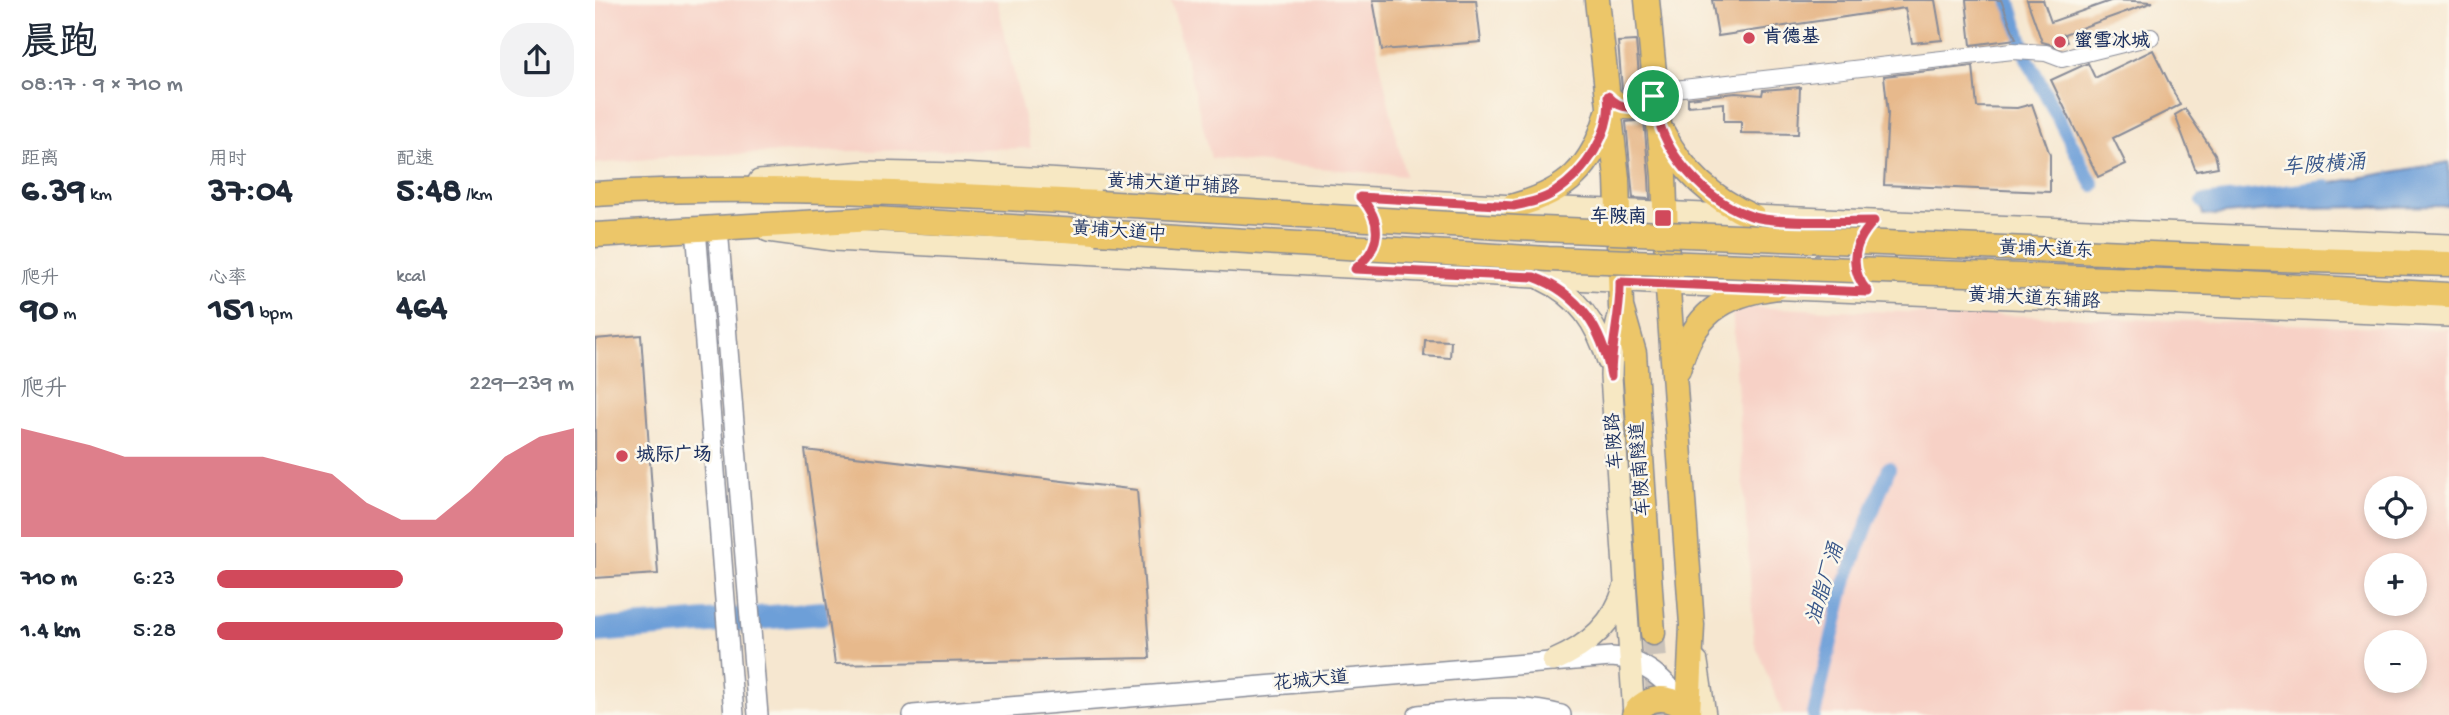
<!DOCTYPE html>
<html lang="zh">
<head>
<meta charset="utf-8">
<style>
	:root { --surface:#fff; --page:#f2f2f3; --text:#1f2937; --muted:#747a83; --accent:#d1495b }
	body { margin:0; font-family:"Gochi Hand","LXGW WenKai TC",sans-serif; background:var(--page); color:var(--text); height:100vh; display:flex; flex-direction:column; font-size:26px; white-space:nowrap }
	* { box-sizing:border-box; margin:0 }
	p { font-size:23px; color:var(--muted) }
	.icon { flex:none; width:38px; height:38px; fill:none; stroke:currentColor; stroke-width:2; stroke-linecap:round; stroke-linejoin:round }
	.map { position:relative; flex:1; overflow:hidden }
	.details { display:flex; flex-direction:column; background:var(--surface); width:595px }
	.details>* { flex:none }
	.buttons { position:absolute; left:1769px; top:476px; display:grid; gap:14px }
	.buttons a { display:grid; place-items:center; width:63px; height:63px; border-radius:50%; background:var(--surface); box-shadow:0 4px 10px #0003; font-size:35px }
	.pin { position:absolute; display:grid; place-items:center; width:60px; height:60px; color:#fff; margin:-30px; border:4px solid #fff; border-radius:50%; box-shadow:0 2px 7px #0007 }
	.round { display:grid; place-items:center; flex:none; width:74px; height:74px; border-radius:28px; background:var(--page) }
	.summary { display:flex; align-items:center; justify-content:space-between; height:119px; padding:0 21px }
	h1 { font-size:38px; font-weight:700; line-height:52px }
	.metrics { display:grid; grid-template-columns:repeat(3,1fr); gap:10px; height:119px; padding:7px 21px }
	.metrics div { display:grid; align-content:center }
	.metrics b { font-size:35px; font-weight:700 }
	.metrics small { font-size:19px; font-weight:400 }
	.metrics p { font-size:19px }
	.chart { height:196px; padding:14px 21px }
	.chart p { display:flex; justify-content:space-between }
	.chart svg { width:100%; height:126px; margin-top:7px; fill:var(--accent); opacity:.7 }
	ul { padding:0 21px; list-style:none; font-size:23px }
	li { display:grid; grid-template-columns:112px 84px 1fr; align-items:center; height:52px }
	li i { height:18px; border-radius:9px; background:var(--accent) }
	main { display:flex; flex:1; min-height:0 }
	.map>svg:first-child { display:block }
	.built { fill:#f7d1c6; fill-rule:evenodd }
	.water { fill:#6d9fd8; stroke:#44679b; stroke-width:2 }
	.lines { fill:none; stroke-linecap:round; stroke-linejoin:round }
	.canal { stroke:#6d9fd8; stroke-width:14 }
	.river { stroke:#6d9fd8; stroke-width:24 }
	.building { fill:#e7b98c }
	.primary-tunnel { stroke:#cac2b9; stroke-width:24; stroke-dasharray:24 12; stroke-linecap:butt }
	.minor-casing { stroke:#888b97; stroke-width:18 }
	.tertiary-casing { stroke:#888b97; stroke-width:22 }
	.secondary-casing { stroke:#888b97; stroke-width:24 }
	.primary-casing { stroke:#888b97; stroke-width:27 }
	.minor { stroke:#fff; stroke-width:16 }
	.tertiary { stroke:#fff; stroke-width:19 }
	.secondary { stroke:#f7e8c3; stroke-width:21 }
	.primary { stroke:#ecc669; stroke-width:24 }
	.primary-bridge-casing { stroke:#888b97; stroke-width:27; stroke-linecap:butt }
	.primary-bridge { stroke:#ecc669; stroke-width:24 }
	.route-casing { stroke:#fff; stroke-width:14 }
	.route { stroke:#d1495b; stroke-width:9 }
	.poi-dot { fill:#d1495b; stroke:#fbf7ec; stroke-width:2.5 }
	.labels { text-anchor:middle; dominant-baseline:central; stroke-width:5; stroke-linejoin:round; paint-order:stroke }
	.poi-label { font-size:19px; font-weight:bold; fill:#1b2f5e; stroke:#fbf7ec; text-anchor:start }
	.street-label { font-size:19px; fill:#1b2f5e; stroke:#fbf7ec }
	.water-label { font-size:21px; font-style:italic; fill:#385689; stroke:#fbf7ec }
</style>
</head>
<body>
<main>
<section class="details">
<div class="summary"><div><h1>晨跑</h1><p>08:17 · 9 × 710 m</p></div><a class="round"><svg class="icon" aria-label="share" viewBox="0 0 24 24"><path d="M12 15V3M7 8l5-5 5 5M5 13v7h14v-7"/></svg></a></div>
<div class="metrics">
<div><p>距离</p><b>6.39<small> km</small></b></div>
<div><p>用时</p><b>37:04</b></div>
<div><p>配速</p><b>5:48<small> /km</small></b></div>
</div>
<div class="metrics">
<div><p>爬升</p><b>90<small> m</small></b></div>
<div><p>心率</p><b>151<small> bpm</small></b></div>
<div><p>kcal</p><b>464</b></div>
</div>
<div class="chart"><p><span>爬升</span>229–239 m</p>
<svg viewBox="0 0 160 44" preserveAspectRatio="none"><path d="M0 44V6L10 9L20 12L30 16L40 16L50 16L60 16L70 16L80 19L90 22L100 32L110 38L120 38L130 28L140 16L150 9L160 6V44z"/></svg>
</div>
<ul>
<li><b>710 m</b>6:23<i style="width:52%"></i></li>
<li><b>1.4 km</b>5:28<i style="width:97%"></i></li>
</ul>
</section>
<div class="map">
<svg width="1854" height="715" viewBox="0 0 1854 715">
	<rect width="100%" height="100%" fill="#fbf7ec"/>
	<filter id="ink" filterUnits="userSpaceOnUse"><feTurbulence type="fractalNoise" baseFrequency=".0143" numOctaves="2"/><feDisplacementMap in="SourceGraphic" scale="14" xChannelSelector="R" yChannelSelector="G"/><feConvolveMatrix kernelMatrix="1 2 1 2 8 2 1 2 1" color-interpolation-filters="sRGB"/></filter>
	<filter id="wash" filterUnits="userSpaceOnUse"><feTurbulence type="fractalNoise" baseFrequency=".00686" numOctaves="4" result="noise"/><feDisplacementMap in="SourceGraphic" scale="28" xChannelSelector="R" yChannelSelector="G"/><feGaussianBlur stdDeviation="1.57" result="paint"/><feColorMatrix in="noise" values="0 0 0 0 0 0 0 0 0 0 0 0 0 0 0 0 0 1.4 0 .05"/><feComposite in="paint" operator="in"/></filter>
	<g filter="url(#wash)">
		<rect width="100%" height="100%" fill="#f6e7d0"/>
		<!-- built -->
		<g class="built">
			<polygon points="0,0 402,0 436,148 203,152 85,156 0,164"/>
			<polygon points="576,0 771,0 810,176 616,158"/>
			<path d="M1137,307L1854,329V715H1188L1159,641ZM1782,488H1820V527H1782ZM1782,565H1820V604H1782ZM1782,642H1820V681H1782Z"/>
		</g>
		<!-- water -->
		<polygon class="water" points="1854,162 1854,206 1696,208 1608,216 1606,206"/>
		<g class="lines">
			<!-- canal -->
			<g class="canal">
				<polyline points="1414,0 1432,58 1498,185"/>
				<polyline points="1608,202 1732,187"/>
				<polyline points="1219,715 1249,586 1294,468"/>
			</g>
			<!-- river -->
			<polyline class="river" points="0,631 227,613"/>
		</g>
		<g id="blocks">
			<!-- building -->
			<g class="building">
				<polygon points="778,0 881,0 886,42 787,50"/>
				<polygon points="1117,0 1340,0 1347,40 1317,43 1310,8 1123,36"/>
				<polygon points="1371,0 1406,0 1421,39 1376,45"/>
				<polygon points="1432,0 1448,0 1456,22 1518,0 1558,2 1469,34 1472,42 1462,46 1447,42"/>
				<polygon points="1041,41 1045,87 1034,92 1027,89 1023,42"/>
				<polygon points="1558,50 1585,105 1518,138 1531,164 1503,177 1456,80 1493,63 1500,78"/>
				<polygon points="1378,66 1382,107 1422,108 1437,104 1455,155 1455,192 1289,185 1293,113 1289,76"/>
				<polygon points="1205,87 1203,134 1146,133 1146,121 1129,121 1129,103 1093,106 1093,98 1141,93 1167,95 1168,90"/>
				<polygon points="1590,109 1620,154 1623,167 1601,171 1580,115"/>
				<polygon points="1049,120 1054,177 1055,199 1038,198 1031,122"/>
				<polygon points="46,335 63,574 0,578 0,339"/>
				<polygon points="830,340 856,341 855,358 829,356"/>
				<polygon points="210,450 542,490 555,658 240,664"/>
			</g>
		</g>
	</g>
	<g filter="url(#ink)">
		<use href="#blocks" fill-opacity="0" stroke="#888b97" stroke-width="2"/>
		<g class="lines">
			<!-- primary-tunnel -->
			<polyline class="primary-tunnel" points="1058,633 1064,715"/>
			<!-- minor casing -->
			<g class="minor-casing">
				<polyline id="minor" points="1061,91 1418,51 1451,53 1467,59 1556,37"/>
			</g>
			<!-- tertiary casing -->
			<g class="tertiary-casing">
				<g id="tertiary">
					<polyline points="101,228 139,715"/>
					<polyline points="123,228 163,715"/>
					<path d="M318,715L1016,657C1047,658 1073,681 1089,706"/>
					<path d="M823,715C870,711 920,702 966,715"/>
				</g>
			</g>
			<!-- secondary casing -->
			<g class="secondary-casing">
				<g id="secondary">
					<polyline points="164,181 270,172 365,174 919,206 1854,245"/>
					<polyline points="173,231 239,240 1072,284 1854,316"/>
					<path d="M948,280C983,296 1002,324 1013,361"/>
					<polyline points="1026,307 1017,346 1016,376 1039,715"/>
					<path d="M958,661C991,647 1019,624 1029,588"/>
					<polyline points="1102,662 1110,715"/>
				</g>
			</g>
			<!-- primary casing -->
			<g class="primary-casing">
				<g id="primary">
					<polyline points="1002,0 1022,178 1026,307 1039,353 1058,633"/>
					<polyline points="1052,0 1069,176 1073,290 1097,625 1093,715"/>
					<path d="M1013,96C1028,113 1049,110 1061,91"/>
					<path d="M1068,133C1088,173 1118,199 1158,217"/>
					<path d="M0,194C168,184 336,194 504,203"/>
					<path d="M919,206C971,192 998,168 1012,115"/>
					<polyline points="0,235 278,219 502,232"/>
					<polyline points="1653,258 1854,264"/>
					<polyline points="1652,284 1854,295"/>
					<path d="M1083,370C1098,315 1126,294 1182,287"/>
					<path d="M1039,715C1051,694 1079,694 1093,713"/>
				</g>
			</g>
			<!-- minor -->
			<use href="#minor" class="minor"/>
			<!-- tertiary -->
			<use href="#tertiary" class="tertiary"/>
			<!-- secondary -->
			<use href="#secondary" class="secondary"/>
			<!-- primary -->
			<use href="#primary" class="primary"/>
			<!-- primary-bridge casing -->
			<g class="primary-bridge-casing">
				<g id="primary-bridge">
					<polyline points="504,203 922,228 1653,258"/>
					<polyline points="502,232 953,259 1652,284"/>
				</g>
			</g>
			<!-- primary-bridge -->
			<use href="#primary-bridge" class="primary-bridge"/>
		</g>
	</g>
	<g class="lines" filter="url(#ink)">
		<!-- route casing -->
		<g class="route-casing">
			<path id="route" d="M1061,91C1062,102 1062,117 1066,128C1080,166 1117,203 1156,216C1178,224 1252,221 1279,221C1258,243 1252,267 1273,292L1025,282C1026,314 1016,343 1016,376C1007,329 985,294 939,277L760,269C786,248 789,222 765,197L919,206C933,203 948,200 960,192C990,173 1018,132 1013,96C1028,113 1049,110 1061,91Z"/>
		</g>
		<!-- route -->
		<use href="#route" class="route"/>
	</g>
	<!-- markers -->
	<g class="poi-dot">
		<circle cx="1154" cy="38" r="7"/>
		<circle cx="1465" cy="42" r="7"/>
		<rect x="1059" y="209" width="18" height="18" rx="3.5"/>
		<circle cx="27" cy="456" r="7"/>
	</g>
	<g class="labels">
		<!-- poi labels -->
		<g class="poi-label">
			<text x="1168" y="38">肯德基</text>
			<text x="1479" y="42">蜜雪冰城</text>
			<text x="1052" y="218" text-anchor="end">车陂南</text>
			<text x="41" y="456">城际广场</text>
		</g>
		<!-- street labels -->
		<g class="street-label">
			<text transform="translate(578 186) rotate(3)">黄埔大道中辅路</text>
			<text transform="translate(524 233) rotate(4)">黄埔大道中</text>
			<text transform="translate(1451 251) rotate(2)">黄埔大道东</text>
			<text transform="translate(1439 300) rotate(3)">黄埔大道东辅路</text>
			<text transform="translate(1021 441) rotate(-94)">车陂路</text>
			<text transform="translate(1047 469) rotate(-94)">车陂南隧道</text>
			<text transform="translate(716 682) rotate(-5)">花城大道</text>
		</g>
		<!-- water labels -->
		<g class="water-label">
			<text transform="translate(1729 167) rotate(-4)">车陂横涌</text>
			<text transform="translate(1232 584) rotate(-73)">油脂厂涌</text>
		</g>
	</g>
</svg>
<div class="buttons">
<a><svg class="icon" aria-label="locate" viewBox="0 0 24 24"><circle cx="12" cy="12" r="6"/><path d="M12 2v4M12 18v4M2 12h4M18 12h4"/></svg></a>
<a>+</a>
<a>−</a>
</div>
<div class="pin" style="left:1058px;top:96px;background:#1e9e55"><svg class="icon" aria-label="arrive" viewBox="0 0 24 24"><path d="M6 21V4h12l-3 4 3 4H6"/></svg></div>
</div>
</main>
</body>
</html>
